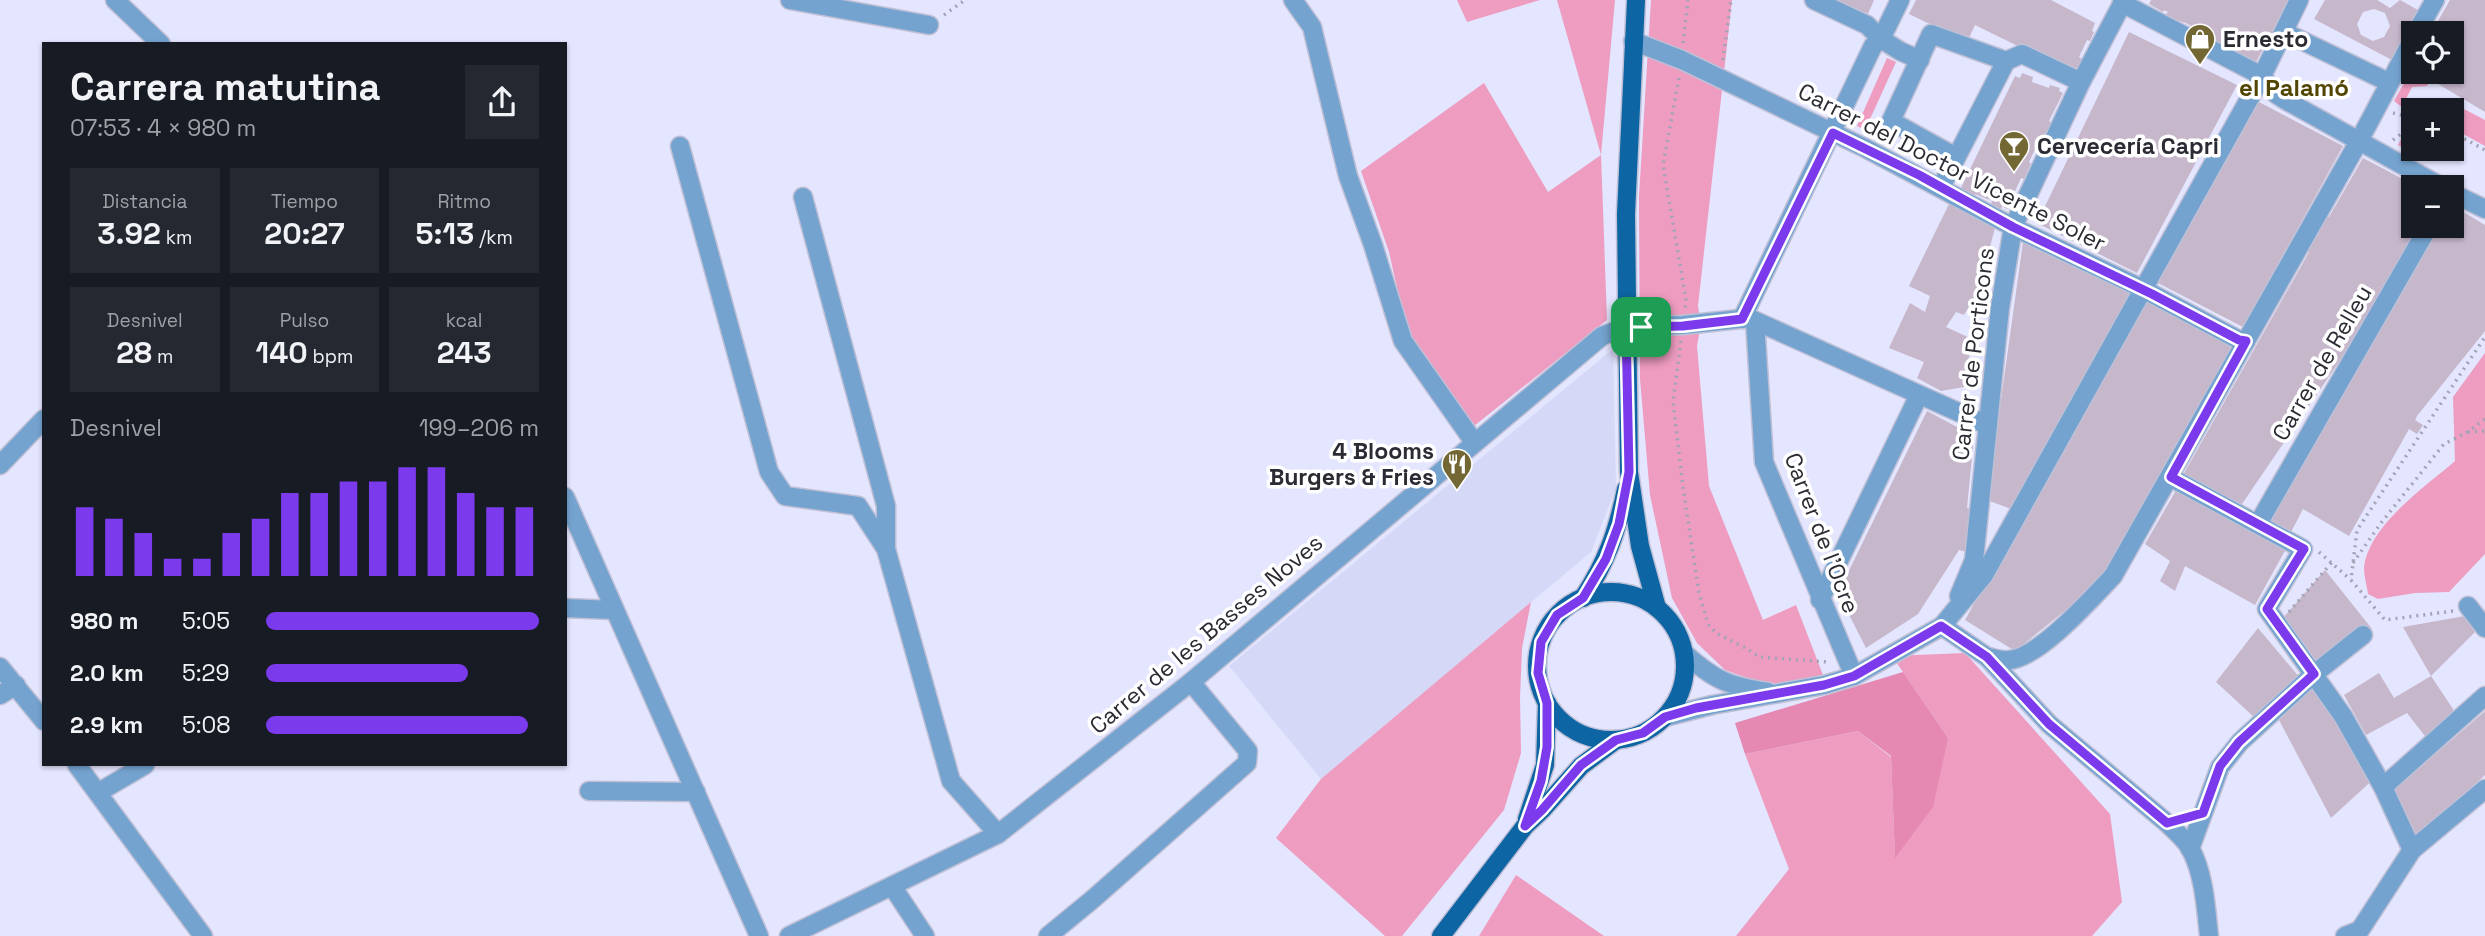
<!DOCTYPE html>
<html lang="es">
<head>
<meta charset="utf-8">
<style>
	:root { --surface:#171b24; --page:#242831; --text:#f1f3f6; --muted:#9ea1a6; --accent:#7c3aed }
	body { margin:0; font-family:"Space Grotesk",sans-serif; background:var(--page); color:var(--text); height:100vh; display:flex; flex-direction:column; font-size:26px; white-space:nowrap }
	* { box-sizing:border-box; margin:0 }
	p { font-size:23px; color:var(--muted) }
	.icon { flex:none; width:38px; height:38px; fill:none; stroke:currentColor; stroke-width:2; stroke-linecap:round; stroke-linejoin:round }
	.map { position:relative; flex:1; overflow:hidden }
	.side { position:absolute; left:42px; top:42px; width:525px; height:724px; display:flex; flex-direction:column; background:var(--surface); border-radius:0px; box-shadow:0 2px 5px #0004 }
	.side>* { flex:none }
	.fabs { position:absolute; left:2401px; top:21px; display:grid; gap:14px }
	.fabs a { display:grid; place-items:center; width:63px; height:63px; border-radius:0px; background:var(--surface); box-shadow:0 2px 5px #0004; font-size:35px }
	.pin { position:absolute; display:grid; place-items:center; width:60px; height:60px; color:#fff; margin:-30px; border-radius:14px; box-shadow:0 4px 10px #0006 }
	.round { display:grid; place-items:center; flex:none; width:74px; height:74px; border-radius:0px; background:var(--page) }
	.headline { display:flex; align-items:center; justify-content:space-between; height:119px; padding:0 28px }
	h1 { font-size:38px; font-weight:800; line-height:52px }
	.stats { display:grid; grid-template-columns:repeat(3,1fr); gap:10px; height:119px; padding:7px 28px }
	.stats div { display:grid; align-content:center; border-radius:0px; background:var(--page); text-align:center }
	.stats b { font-size:30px; font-weight:800 }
	.stats small { font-size:19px; font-weight:400 }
	.stats p { font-size:19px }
	.chart { height:196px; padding:14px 28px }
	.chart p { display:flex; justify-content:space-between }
	.chart svg { width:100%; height:126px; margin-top:7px; stroke:var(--accent); stroke-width:6 }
	ul { padding:0 28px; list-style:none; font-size:23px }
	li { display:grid; grid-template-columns:112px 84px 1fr; align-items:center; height:52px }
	li i { height:18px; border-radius:9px; background:var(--accent) }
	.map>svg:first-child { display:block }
	.built { fill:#d6d8f7 }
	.green { fill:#ee9cc0 }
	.forest { fill:#e588b2 }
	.building { fill:#c6b7cb; fill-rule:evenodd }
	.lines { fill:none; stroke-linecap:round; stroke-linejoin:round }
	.minor-casing { stroke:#bfc0d6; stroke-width:21 }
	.major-casing { stroke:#bfc0d6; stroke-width:21 }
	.path { stroke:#a2a3b6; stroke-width:3.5; stroke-dasharray:2 5; stroke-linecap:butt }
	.minor { stroke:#74a3cf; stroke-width:18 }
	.major { stroke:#0e65a3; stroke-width:18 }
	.route-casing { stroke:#fff; stroke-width:14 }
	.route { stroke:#7c3aed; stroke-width:9 }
	.labels { text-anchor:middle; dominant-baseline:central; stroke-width:7; stroke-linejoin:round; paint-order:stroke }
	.poi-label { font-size:23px; font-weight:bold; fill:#2b2b34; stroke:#fff; text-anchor:start }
	.street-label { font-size:23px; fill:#2b2b34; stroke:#fff }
	.neighbourhood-label { font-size:24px; font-weight:bold; fill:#524501; stroke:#fff }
</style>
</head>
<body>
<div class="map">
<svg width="2485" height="936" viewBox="0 0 2485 936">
	<rect width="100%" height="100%" fill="#e4e5fe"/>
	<!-- built -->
	<polygon class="built" points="1613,349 1616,488 1591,552 1321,779 1229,666"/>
	<!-- green -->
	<g class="green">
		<polygon points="1457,0 1540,0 1467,22"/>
		<polygon points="1557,0 1615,0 1601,155 1607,320 1469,430 1409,341 1389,252 1361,171 1484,83 1548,192 1601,155"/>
		<polygon points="1651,0 1732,0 1698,306 1701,324 1697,346 1709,486 1763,620 1796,605 1823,675 1768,685 1725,670 1697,643 1672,598 1650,495 1640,379 1639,196"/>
		<polygon points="1887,58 1896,62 1865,130 1857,126"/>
		<polygon points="2410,72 2429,82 2427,86 2412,87 2402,107 2394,101"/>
		<polygon points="2462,108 2485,120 2485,146 2452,128"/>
		<polygon points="2403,135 2413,140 2413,149 2435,149 2428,161 2398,145"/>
		<path d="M2485,353V554L2449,592L2415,593L2378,599L2368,594C2367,584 2362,571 2365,561C2375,521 2425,487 2455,461L2453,397Z"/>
		<polygon points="1531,602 1522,648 1520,698 1521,753 1504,810 1402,936 1385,936 1276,838 1321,779"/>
		<polygon points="1965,653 2110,814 2122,902 2092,936 1736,936 1789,869 1745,754 1858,731 1891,757 1895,857 1948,738 1892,656"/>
		<polygon points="1516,875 1604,936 1479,936"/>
	</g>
	<!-- forest -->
	<polygon class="forest" points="1903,672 1948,738 1933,807 1895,858 1891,756 1858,731 1745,754 1735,723"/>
	<!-- building -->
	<g class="building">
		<polygon points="1836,0 1874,0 1868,14"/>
		<polygon points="1916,0 2051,0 2095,23 2092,31 2094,32 2090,41 2087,40 2079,57 2082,59 2077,68 2074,67 2071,72 1975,25 1967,42 1909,14"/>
		<polygon points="2151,0 2288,0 2270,43 2266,43 2255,64 2186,23 2176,20 2166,14 2168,12 2164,10 2163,12 2149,4"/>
		<path d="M2325,0H2377L2390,8L2400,0L2418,10L2392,60L2314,19ZM2374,9L2385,13L2390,26L2384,37L2373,41L2361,35L2357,24L2363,12Z"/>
		<polygon points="2450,0 2485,0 2485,112 2418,72 2452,72 2452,33 2431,33"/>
		<polygon points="2129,32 2237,85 2137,273 2037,223"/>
		<polygon points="2022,73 2033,77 2032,82 2049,88 2050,85 2060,88 2059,91 2063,93 2049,121 2052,123 2044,138 2041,137 2029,162 2031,164 2024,179 2021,178 2007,209 2002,206 2001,209 1991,204 1992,201 1975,194 1975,197 1961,188 2015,76 2020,78"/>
		<polygon points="2259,102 2343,146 2243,327 2158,283"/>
		<polygon points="2363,158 2418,187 2413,187 2413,226 2416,226 2412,233 2415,234 2371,315 2242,504 2183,475 2303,263 2309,252 2307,251 2316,235 2319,235 2317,232 2326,215 2329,217"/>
		<polygon points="1949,204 1995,228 1978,291 1964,315 1956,312 1946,327 1972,339 1964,387 1941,391 1917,378 1924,362 1889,348 1910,303 1925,312 1930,296 1909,286"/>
		<polygon points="2452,205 2485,225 2485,331 2417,416 2415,420 2423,425 2417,434 2409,429 2349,536 2303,509 2290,534 2271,522 2276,513 2274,512 2285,497 2438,226 2452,226"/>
		<polygon points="2024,235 2135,291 2014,510 1987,500"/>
		<polygon points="2147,294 2239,340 2108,576 2015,651 1965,620"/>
		<polygon points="1927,411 1974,436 1967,508 1973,509 1967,552 1959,550 1918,614 1866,648 1838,593"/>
		<polygon points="2178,487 2287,547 2255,605 2185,566 2175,591 2160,581 2170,561 2145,544"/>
		<polygon points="2325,570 2372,629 2321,669 2283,618"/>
		<polygon points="2465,616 2476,631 2431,676 2403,627"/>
		<polygon points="2258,628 2300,678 2254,717 2216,682"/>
		<polygon points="2379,673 2394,698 2431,676 2457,715 2428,740 2407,713 2366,735 2344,695"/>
		<polygon points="2309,679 2377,776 2331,818 2279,720"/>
		<polygon points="2485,711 2485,775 2413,840 2391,799 2394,790"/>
	</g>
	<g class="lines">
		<!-- minor casing -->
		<g class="minor-casing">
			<g id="minor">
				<polyline points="115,0 161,44"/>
				<polyline points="790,0 929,25"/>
				<polyline points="1293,0 1312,27 1348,176 1373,245 1403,341 1474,442"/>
				<polyline points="1814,0 1867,25 1881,39 1900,51 1920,60"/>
				<polyline points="2122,3 2262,76 2276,94 2285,100 2442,187"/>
				<polyline points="2284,32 2382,79"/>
				<polyline points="2416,33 2435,0"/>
				<polyline points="1633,41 1682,60 1865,148 2013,227 2141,288 2239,340 2246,341"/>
				<polyline points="680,146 769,472 785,496 858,506 886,549 951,781 998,834"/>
				<polyline points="1956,157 1891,121 1931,34 2006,61 2022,54 2081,82"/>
				<polyline points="1941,187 2006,61"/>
				<polyline points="2452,193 2485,209"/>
				<polyline points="803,197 886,506 886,549"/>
				<polyline points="1742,319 1873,46 1881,39 1900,0"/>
				<polyline points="1755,321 1764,462 1854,676"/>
				<polyline points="0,465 44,419"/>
				<polyline points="2170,477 2303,549 2267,609 2343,716 2383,787 2412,850"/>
				<polyline points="565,497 759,936"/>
				<polyline points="2258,524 2429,226"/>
				<polyline points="1959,596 1974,560 2000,308 2013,227 2081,82 2124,0"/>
				<polyline points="1820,600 1919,395"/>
				<polyline points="2468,606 2485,628"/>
				<polyline points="565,608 614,610"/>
				<path d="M1942,626L1987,657L2049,724L2167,823C2175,831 2184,838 2190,848C2204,873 2206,908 2209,936"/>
				<path d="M1684,653C1714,680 1728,686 1768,692"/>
				<path d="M1987,657C1994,658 2002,661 2009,660C2039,658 2092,598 2113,576L2359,141L2413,39"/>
				<polyline points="0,667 44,721"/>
				<polyline points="0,695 16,685"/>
				<polyline points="1665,717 1712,705 1824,685 1854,676 1942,626 1984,575 2262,76 2299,0"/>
				<polyline points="77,765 203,936"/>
				<polyline points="2383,787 2485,696"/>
				<polyline points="589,791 696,792"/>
				<polyline points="99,792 145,765"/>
				<polyline points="2190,849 2220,767 2240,742 2314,674 2363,635"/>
				<polyline points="892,886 925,936"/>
				<polyline points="789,936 998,834 1191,682 1602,336 1626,327 1683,325 1749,318 1987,425"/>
				<polyline points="1048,936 1093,899 1247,763 1248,751 1191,682"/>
				<polyline points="2345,936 2360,930 2412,850 2485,789"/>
			</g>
		</g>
		<!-- major casing -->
		<g class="major-casing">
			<g id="major">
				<polyline points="1636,0 1626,214 1629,472 1640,546 1657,608"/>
				<circle cx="1611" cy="666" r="74"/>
				<path d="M1583,598C1607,561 1617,532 1626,489"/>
				<polyline points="1527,819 1545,765 1547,703"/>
				<polyline points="1441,936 1525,826 1542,810 1581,766 1616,740"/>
			</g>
		</g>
		<!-- path -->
		<g class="path">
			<polyline points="944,15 965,0"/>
			<polyline points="1683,43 1688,0"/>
			<polyline points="1723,60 1731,0"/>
			<polyline points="1679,78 1663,165 1686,300 1685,309"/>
			<polyline points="2393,113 2410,117"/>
			<polyline points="2413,124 2410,112 2419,101 2434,102 2440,110"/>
			<polyline points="2452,132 2485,150"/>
			<polyline points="2458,135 2460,129 2458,127 2464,112"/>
			<polyline points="2393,140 2413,125"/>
			<polyline points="1681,341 1673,401 1683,487 1699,593 1708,624 1716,633 1746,648 1759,657 1829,662"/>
			<polyline points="2468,432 2485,431"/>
			<polyline points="2319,552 2351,580"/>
			<polyline points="2353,563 2381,523 2444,444 2466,433 2485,419"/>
			<polyline points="2453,611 2385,620 2351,580 2357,530 2485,337"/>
			<polyline points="2289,612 2332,562"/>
		</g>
		<!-- minor -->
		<use href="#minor" class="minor"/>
		<!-- major -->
		<use href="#major" class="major"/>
	</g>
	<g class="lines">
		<!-- route casing -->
		<g class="route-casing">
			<polygon id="route" points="1833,133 1919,175 2013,227 2152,294 2239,340 2246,341 2171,477 2304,549 2267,609 2314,674 2239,742 2220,766 2203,813 2167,823 2049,724 1987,657 1941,626 1854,676 1824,685 1696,708 1665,717 1643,733 1616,740 1581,765 1542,810 1525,826 1541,781 1547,747 1547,703 1538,673 1541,642 1557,615 1583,598 1606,559 1619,524 1629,472 1626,327 1683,326 1742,319"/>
		</g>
		<!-- route -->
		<use href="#route" class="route"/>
	</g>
	<!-- icons -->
	<defs>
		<g id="shop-pin" transform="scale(1.575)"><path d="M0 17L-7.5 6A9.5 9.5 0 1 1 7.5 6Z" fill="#736734" stroke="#fff"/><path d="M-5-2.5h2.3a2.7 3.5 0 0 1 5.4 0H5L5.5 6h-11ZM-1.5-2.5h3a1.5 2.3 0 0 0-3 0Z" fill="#fff"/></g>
		<g id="bar-pin" transform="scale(1.575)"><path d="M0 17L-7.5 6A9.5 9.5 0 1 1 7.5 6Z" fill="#736734" stroke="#fff"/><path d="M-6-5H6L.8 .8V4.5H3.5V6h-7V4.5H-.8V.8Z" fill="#fff"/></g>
		<g id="restaurant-pin" transform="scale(1.575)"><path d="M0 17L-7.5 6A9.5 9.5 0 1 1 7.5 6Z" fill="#736734" stroke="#fff"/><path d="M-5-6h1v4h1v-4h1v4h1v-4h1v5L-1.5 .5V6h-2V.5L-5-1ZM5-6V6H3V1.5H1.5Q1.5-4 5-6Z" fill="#fff"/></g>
	</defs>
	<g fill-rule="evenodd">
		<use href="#shop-pin" x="2200" y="39"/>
		<use href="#bar-pin" x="2014" y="146"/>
		<use href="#restaurant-pin" x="1457" y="464"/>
	</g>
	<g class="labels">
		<!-- poi labels -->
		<g class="poi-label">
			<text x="2223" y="39">Ernesto</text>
			<text x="2037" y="146">Cervecería Capri</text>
			<text x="1434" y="451" text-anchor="end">4 Blooms<tspan x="1434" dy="26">Burgers &amp; Fries</tspan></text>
		</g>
		<!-- street labels -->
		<g class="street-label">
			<text transform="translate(1952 167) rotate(27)">Carrer del Doctor Vicente Soler</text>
			<text transform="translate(1973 354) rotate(-83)">Carrer de Porticons</text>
			<text transform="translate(2322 363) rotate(-60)">Carrer de Relleu</text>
			<text transform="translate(1822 533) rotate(69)">Carrer de l'Ocre</text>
			<text transform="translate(1206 634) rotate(-40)">Carrer de les Basses Noves</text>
		</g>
		<!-- neighbourhood labels -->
		<g class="neighbourhood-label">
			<text x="2294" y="87">el Palamó</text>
		</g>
	</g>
</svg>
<div class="fabs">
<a><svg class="icon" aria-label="locate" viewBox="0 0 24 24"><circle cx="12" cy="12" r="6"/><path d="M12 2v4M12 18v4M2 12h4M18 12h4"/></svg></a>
<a>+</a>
<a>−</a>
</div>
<div class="pin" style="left:1641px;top:327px;background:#1e9e55"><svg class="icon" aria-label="arrive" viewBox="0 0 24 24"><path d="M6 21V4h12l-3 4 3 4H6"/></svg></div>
<section class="side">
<div class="headline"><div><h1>Carrera matutina</h1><p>07:53 · 4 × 980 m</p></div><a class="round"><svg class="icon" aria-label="share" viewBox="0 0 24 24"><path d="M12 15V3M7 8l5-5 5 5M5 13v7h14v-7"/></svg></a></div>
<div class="stats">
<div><p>Distancia</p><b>3.92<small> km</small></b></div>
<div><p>Tiempo</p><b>20:27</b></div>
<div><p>Ritmo</p><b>5:13<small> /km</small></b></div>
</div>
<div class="stats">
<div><p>Desnivel</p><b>28<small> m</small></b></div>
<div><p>Pulso</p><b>140<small> bpm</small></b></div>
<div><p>kcal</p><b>243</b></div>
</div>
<div class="chart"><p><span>Desnivel</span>199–206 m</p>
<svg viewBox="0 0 160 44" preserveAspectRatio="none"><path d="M5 44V20M15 44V24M25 44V29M35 44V38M45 44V38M55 44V29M65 44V24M75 44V15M85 44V15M95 44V11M105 44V11M115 44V6M125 44V6M135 44V15M145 44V20M155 44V20"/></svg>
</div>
<ul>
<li><b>980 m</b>5:05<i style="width:100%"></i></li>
<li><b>2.0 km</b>5:29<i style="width:74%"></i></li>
<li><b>2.9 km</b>5:08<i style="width:96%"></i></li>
</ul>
</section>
</div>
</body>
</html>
